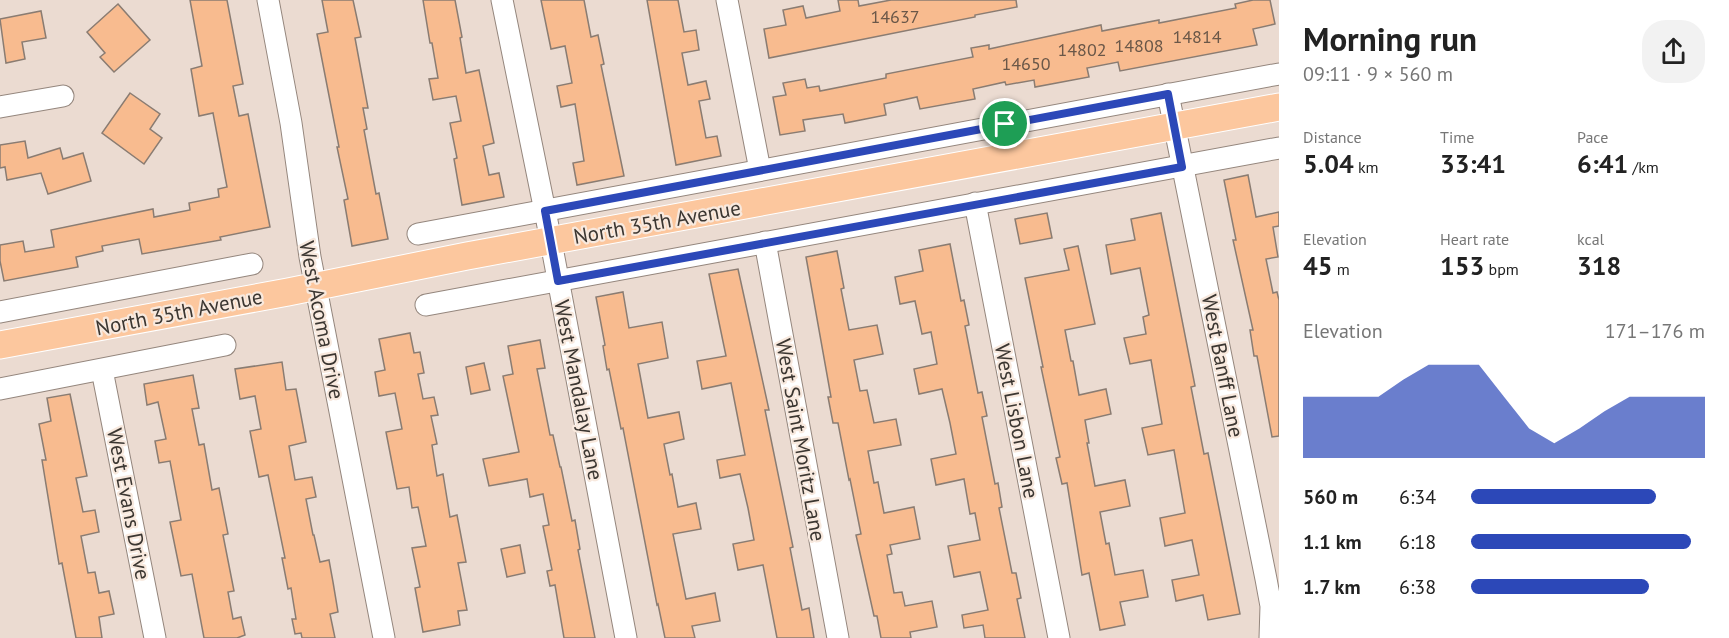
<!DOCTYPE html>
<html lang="en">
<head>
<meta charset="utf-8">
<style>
	:root { --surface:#fff; --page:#f2f2f2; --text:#222; --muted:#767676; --accent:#2c48b8 }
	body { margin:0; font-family:"PT Sans",sans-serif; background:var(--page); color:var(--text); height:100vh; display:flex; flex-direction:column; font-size:22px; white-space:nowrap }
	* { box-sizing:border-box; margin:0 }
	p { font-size:20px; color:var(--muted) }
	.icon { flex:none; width:33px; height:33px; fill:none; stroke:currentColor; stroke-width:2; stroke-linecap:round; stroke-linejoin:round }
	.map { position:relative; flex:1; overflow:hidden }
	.panel { display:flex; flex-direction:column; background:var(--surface); width:450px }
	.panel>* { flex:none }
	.pin { position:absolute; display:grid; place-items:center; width:51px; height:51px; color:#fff; margin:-26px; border:3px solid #fff; border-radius:50%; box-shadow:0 2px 6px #0007 }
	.round { display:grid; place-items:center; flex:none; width:63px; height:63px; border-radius:24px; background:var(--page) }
	.head { display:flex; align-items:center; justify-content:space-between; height:102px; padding:0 24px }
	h1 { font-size:33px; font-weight:700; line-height:45px }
	.stats { display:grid; grid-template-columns:repeat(3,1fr); gap:9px; height:102px; padding:6px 24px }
	.stats div { display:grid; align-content:center }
	.stats b { font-size:26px; font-weight:700 }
	.stats small { font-size:16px; font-weight:400 }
	.stats p { font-size:16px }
	.chart { height:168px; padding:12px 24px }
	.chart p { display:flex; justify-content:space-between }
	.chart svg { width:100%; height:108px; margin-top:6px; fill:var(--accent); opacity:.7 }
	ul { padding:0 24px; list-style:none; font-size:20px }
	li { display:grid; grid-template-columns:96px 72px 1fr; align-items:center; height:45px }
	li i { height:15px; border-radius:8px; background:var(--accent) }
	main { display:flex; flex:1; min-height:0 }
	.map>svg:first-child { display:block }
	.building { fill:#f8bb8f; stroke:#8a7c72; stroke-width:1.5 }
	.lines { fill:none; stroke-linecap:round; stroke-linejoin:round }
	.minor-casing { stroke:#94867d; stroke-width:23 }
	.major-casing { stroke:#fff; stroke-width:29 }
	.minor { stroke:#fff; stroke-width:21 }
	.major { stroke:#fcc79e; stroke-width:27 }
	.route-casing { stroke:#fff; stroke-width:12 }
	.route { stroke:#2c48b8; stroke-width:8 }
	.labels { text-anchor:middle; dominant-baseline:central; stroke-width:4.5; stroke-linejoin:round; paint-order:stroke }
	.number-label { font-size:18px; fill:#6a5748 }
	.street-label { font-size:21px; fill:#3b3631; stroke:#f8e9de }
</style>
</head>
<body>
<main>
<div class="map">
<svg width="1279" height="638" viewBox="0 0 1279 638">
	<rect width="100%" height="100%" fill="#ebdbd1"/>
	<!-- building -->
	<g class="building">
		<polygon points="190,0 227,0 243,84 233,86 239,116 248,114 270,227 220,237 221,240 142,254 139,239 102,246 103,251 76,257 78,267 4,281 0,261 0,245 23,241 25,252 54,247 51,230 153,209 154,217 190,210 189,203 219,197 218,189 227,187 213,113 199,116 191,69 202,66"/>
		<polygon points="322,0 353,0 361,37 355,38 368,108 363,108 367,129 364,130 376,194 379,193 388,239 352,246 344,200 348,199 337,147 339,147 317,34 328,32"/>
		<polygon points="423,0 455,0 462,37 460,38 466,73 479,70 494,143 483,146 489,175 499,173 504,197 462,205 454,159 457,158 450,123 461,121 456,96 433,100 429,79 438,78 432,43 430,43"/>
		<polygon points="541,0 584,0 591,37 598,35 604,64 601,65 624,176 577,185 573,163 584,161 575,104 561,107 557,86 572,83 565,46 551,49"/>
		<polygon points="647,0 678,0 684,32 696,30 699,50 682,53 688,85 706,81 710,99 699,101 706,138 717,136 721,156 676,165"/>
		<polygon points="838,0 858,0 859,6 891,0 1016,0 1017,7 975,15 975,17 769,58 764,29 786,25 783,10 803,6 806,18 840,11"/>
		<polygon points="1253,0 1270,0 1275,24 1253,29 1257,45 1120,71 1118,62 1087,68 1089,77 1035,87 1034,80 1006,85 1005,82 973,89 975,99 920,109 917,97 884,104 886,115 845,123 843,114 803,120 805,131 780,135 773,97 786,95 783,83 805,79 807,88 819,86 820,91 886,78 886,74 973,57 971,48 989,45 989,49 1101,25 1102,31 1159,20 1159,23 1236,8 1235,4"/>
		<polygon points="118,4 150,40 114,72 100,57 105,53 87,32"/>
		<polygon points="41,11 46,38 22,42 25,59 6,63 0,19"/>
		<polygon points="130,93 160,114 150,129 162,138 144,164 102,133"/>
		<polygon points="25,141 28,158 60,148 63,159 83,153 91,181 48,194 41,173 7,180 5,167 0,168 0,145"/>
		<polygon points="1248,175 1256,217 1279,212 1279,226 1273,227 1278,257 1266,259 1273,293 1277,292 1279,300 1279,436 1272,437 1257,356 1254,356 1250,330 1253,330 1233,240 1236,240 1224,180"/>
		<polygon points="1047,213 1052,238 1020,244 1015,219"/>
		<polygon points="1161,213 1195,386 1191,387 1204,454 1208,453 1240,614 1208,620 1203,595 1176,601 1172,580 1199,575 1192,540 1165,546 1160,518 1185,513 1174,450 1148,455 1142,428 1162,424 1151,360 1130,364 1124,338 1146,334 1143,317 1149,315 1140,268 1111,274 1106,245 1135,240 1131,219"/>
		<polygon points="950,244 961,301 964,300 969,325 965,326 978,393 982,392 987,416 982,417 995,484 998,483 1002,507 999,508 1012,573 1016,573 1021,598 1017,599 1025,638 985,638 983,625 964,628 962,615 988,610 980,572 954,577 948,546 980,540 975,513 970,514 964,479 936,485 931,459 956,454 950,423 942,389 919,394 914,369 937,364 931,332 922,334 915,301 900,304 895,277 923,271 919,250"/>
		<polygon points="1078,246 1095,324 1065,330 1071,361 1073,361 1079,395 1106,389 1111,414 1085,420 1089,443 1087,443 1095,486 1125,480 1130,506 1100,512 1106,544 1109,543 1115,575 1143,570 1148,597 1120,602 1125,625 1100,630 1089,573 1082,575 1067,483 1062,484 1056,458 1060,457 1041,367 1043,367 1025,278 1069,270 1064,249"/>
		<polygon points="837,251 844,288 841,289 849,330 877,325 883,354 854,360 860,391 867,390 874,423 896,419 901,445 868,451 874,483 878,482 884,513 914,507 920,539 890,545 892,554 887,555 894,593 902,592 905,606 932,601 937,627 910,632 911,638 881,638 877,616 874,616 856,535 861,534 850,479 849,480 838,423 833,423 828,397 831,397 806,257"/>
		<polygon points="738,269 769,410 765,410 793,547 790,548 802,610 809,608 814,638 777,638 763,565 738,570 733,544 754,540 748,508 740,474 720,478 717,460 745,455 731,383 702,389 697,361 726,356 709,274"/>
		<polygon points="623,292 629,328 662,322 668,358 638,364 648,418 679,412 684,439 664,444 670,475 672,474 678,507 696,503 701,529 673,534 686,599 715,593 720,621 692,626 695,638 665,638 658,604 657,605 623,428 621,429 609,369 607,370 603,346 605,345 596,297"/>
		<polygon points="410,333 414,353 420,352 424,373 418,374 423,399 434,397 438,415 431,416 437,444 432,445 437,476 443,474 450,517 457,515 466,562 458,563 467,610 458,611 460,625 423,632 415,588 420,587 412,548 426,546 418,507 412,508 409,487 397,489 386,432 402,429 395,393 379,396 375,372 385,370 379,339"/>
		<polygon points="540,340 545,368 537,369 550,435 553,435 560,467 561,467 572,521 575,520 580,549 578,550 595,638 564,638 555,585 550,586 547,571 552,570 543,526 549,525 543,494 530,497 527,479 489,486 483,459 519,452 503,376 513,374 508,346"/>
		<polygon points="282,362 286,390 296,389 306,442 289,446 295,480 312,477 316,497 306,499 313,535 314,535 320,562 329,560 333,582 338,612 330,614 335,638 302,638 301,633 295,634 292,619 296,619 291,588 288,589 282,558 285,558 268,475 259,477 250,431 261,429 255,396 240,399 235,369"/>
		<polygon points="484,363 490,390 471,394 466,367"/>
		<polygon points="193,375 199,408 192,409 199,445 204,444 212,490 219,488 228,534 223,535 234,591 228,592 233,619 241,617 245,635 237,638 204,638 192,574 181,576 170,522 181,520 170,461 159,463 155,441 166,439 158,402 147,405 144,384"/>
		<polygon points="70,394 87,476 76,478 83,512 95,510 99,532 81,536 88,573 95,572 99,593 109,591 114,614 99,617 102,638 76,638 62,563 59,564 42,460 46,460 39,424 51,421 47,398"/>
		<polygon points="520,545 525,573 507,577 501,549"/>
	</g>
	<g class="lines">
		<!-- minor casing -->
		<g class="minor-casing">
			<g id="minor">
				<polyline points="268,0 291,123 310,257 384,638"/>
				<polyline points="502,0 547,221 626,638"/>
				<polyline points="727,0 760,170"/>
				<polyline points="1168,94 1266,579 1271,606 1270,638"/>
				<polyline points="0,107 63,96"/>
				<polyline points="975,203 1059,638"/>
				<polyline points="418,234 1279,74"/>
				<polyline points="765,242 838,638"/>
				<polyline points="426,305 1279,148"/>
				<polyline points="0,312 252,264"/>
				<polyline points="102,370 155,638"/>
				<polyline points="0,389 225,345"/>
			</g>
		</g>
		<!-- major casing -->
		<g class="major-casing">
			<polyline id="major" points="0,345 288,292 467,256 1279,107"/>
		</g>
		<!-- minor -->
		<use href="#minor" class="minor"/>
		<!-- major -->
		<use href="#major" class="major"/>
	</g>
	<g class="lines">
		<!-- route casing -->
		<g class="route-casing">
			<polygon id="route" points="1168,94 1182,167 558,281 545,211"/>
		</g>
		<!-- route -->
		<use href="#route" class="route"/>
	</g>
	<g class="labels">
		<!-- number labels -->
		<g class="number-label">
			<text x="895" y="16">14637</text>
			<text x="1197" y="36">14814</text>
			<text x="1139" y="45">14808</text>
			<text x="1082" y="49">14802</text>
			<text x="1026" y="63">14650</text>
		</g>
		<!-- street labels -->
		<g class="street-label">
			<text transform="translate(657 222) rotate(-10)">North 35th Avenue</text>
			<text transform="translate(179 312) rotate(-11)">North 35th Avenue</text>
			<text transform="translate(322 320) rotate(79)">West Acoma Drive</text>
			<text transform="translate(1223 366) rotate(79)">West Banff Lane</text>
			<text transform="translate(579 390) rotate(79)">West Mandalay Lane</text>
			<text transform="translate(1017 421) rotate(79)">West Lisbon Lane</text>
			<text transform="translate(801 440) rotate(80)">West Saint Moritz Lane</text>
			<text transform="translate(129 504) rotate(79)">West Evans Drive</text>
		</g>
	</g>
</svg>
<div class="pin" style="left:1005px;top:124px;background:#1e9e55"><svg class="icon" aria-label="arrive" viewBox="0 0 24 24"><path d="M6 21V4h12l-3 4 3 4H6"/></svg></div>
</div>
<section class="panel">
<div class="head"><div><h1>Morning run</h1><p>09:11 · 9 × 560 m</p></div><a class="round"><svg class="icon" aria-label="share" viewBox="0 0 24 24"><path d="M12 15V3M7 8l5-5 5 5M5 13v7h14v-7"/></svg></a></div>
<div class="stats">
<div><p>Distance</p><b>5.04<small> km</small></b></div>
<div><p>Time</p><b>33:41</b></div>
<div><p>Pace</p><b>6:41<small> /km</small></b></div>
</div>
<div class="stats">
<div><p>Elevation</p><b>45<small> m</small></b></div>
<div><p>Heart rate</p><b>153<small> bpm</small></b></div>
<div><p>kcal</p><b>318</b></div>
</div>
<div class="chart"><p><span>Elevation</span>171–176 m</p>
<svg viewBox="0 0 160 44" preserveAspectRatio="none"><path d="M0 44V19L10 19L20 19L30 19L40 12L50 6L60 6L70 6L80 19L90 32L100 38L110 32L120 25L130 19L140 19L150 19L160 19V44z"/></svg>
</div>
<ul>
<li><b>560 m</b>6:34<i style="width:79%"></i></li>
<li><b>1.1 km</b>6:18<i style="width:94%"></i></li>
<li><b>1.7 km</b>6:38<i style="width:76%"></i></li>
</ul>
</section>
</main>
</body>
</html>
